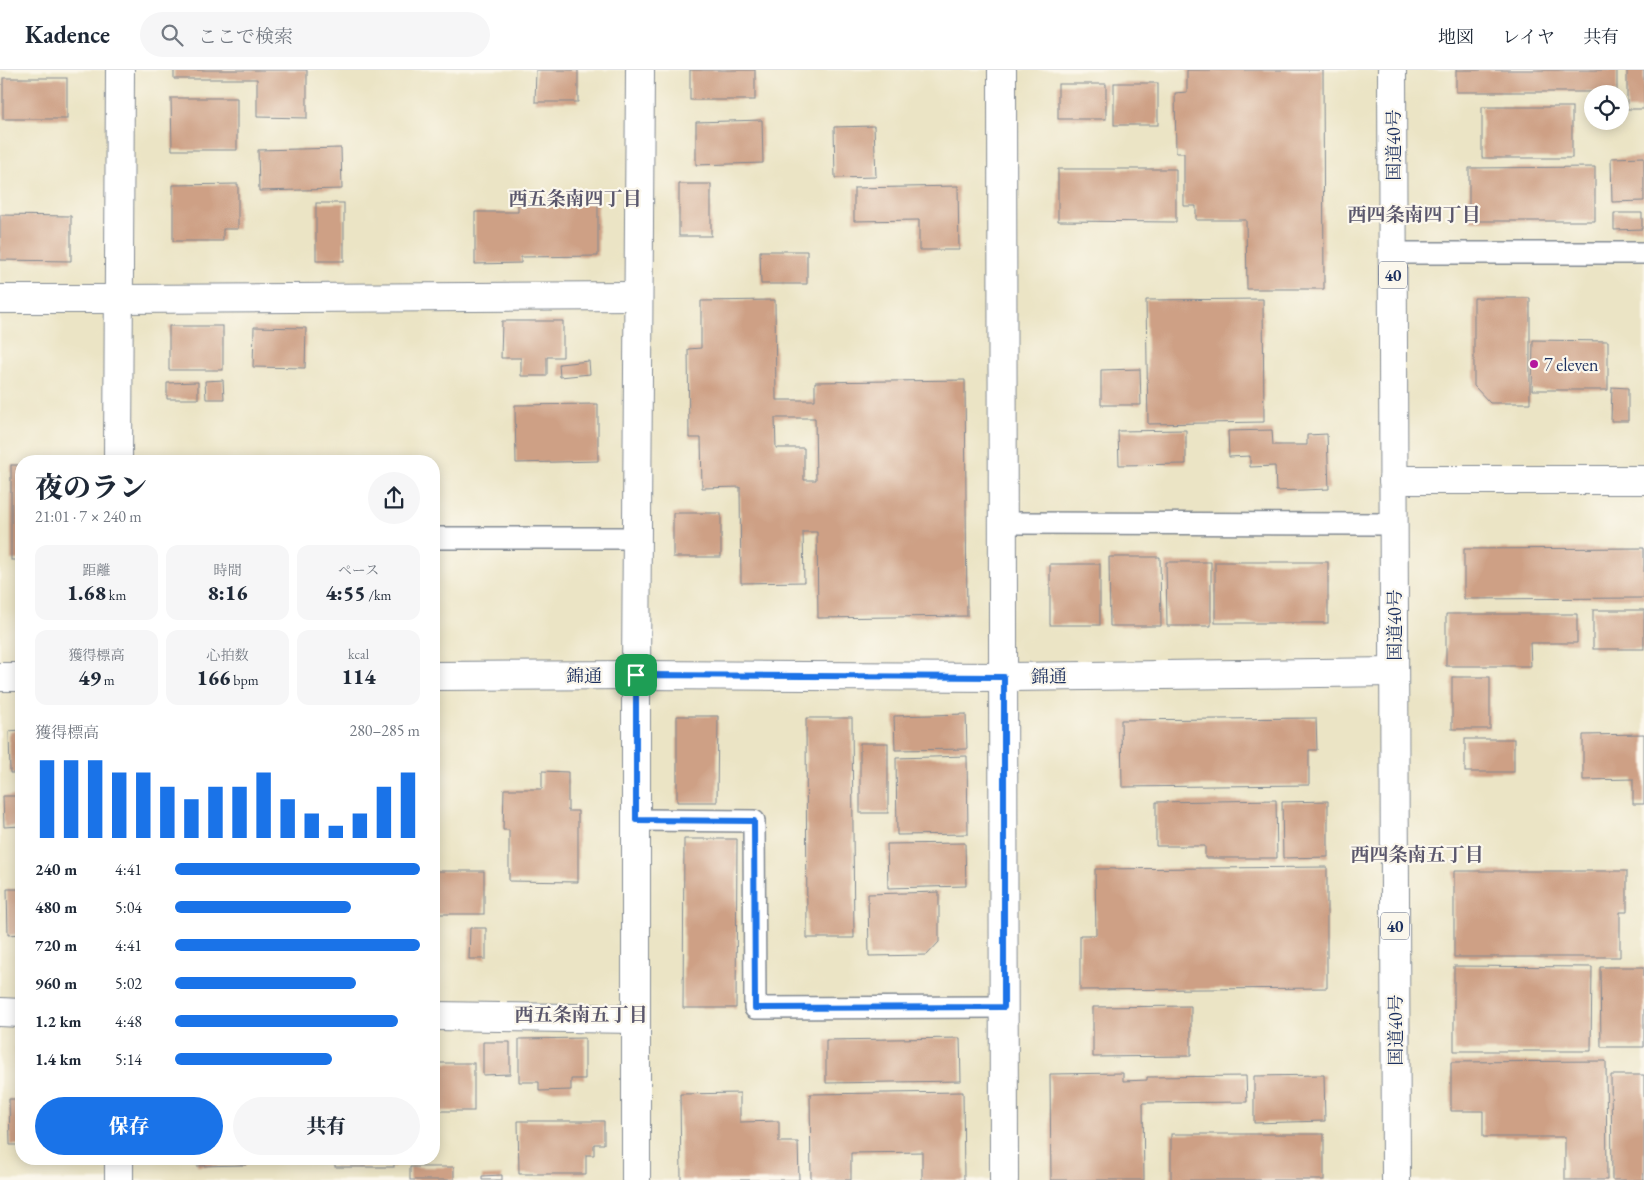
<!DOCTYPE html>
<html lang="ja">
<head>
<meta charset="utf-8">
<style>
	:root { --surface:#fff; --page:#f6f6f7; --text:#1f2937; --muted:#747a83; --line:#e0e1e3; --accent:#1a73e8 }
	body { margin:0; font-family:"EB Garamond","Noto Serif JP",serif; background:var(--page); color:var(--text); height:100vh; display:flex; flex-direction:column; font-size:19px; white-space:nowrap }
	* { box-sizing:border-box; margin:0 }
	p { font-size:16px; color:var(--muted) }
	.icon { flex:none; width:28px; height:28px; fill:none; stroke:currentColor; stroke-width:2; stroke-linecap:round; stroke-linejoin:round }
	.map { position:relative; flex:1; overflow:hidden }
	.sheet { position:absolute; left:15px; top:385px; width:425px; height:710px; display:flex; flex-direction:column; background:var(--surface); border-radius:20px; box-shadow:0 2px 12px #0003 }
	.sheet>* { flex:none }
	.controls { position:absolute; left:1584px; top:15px; display:grid; gap:10px }
	.controls a { display:grid; place-items:center; width:45px; height:45px; border-radius:50%; background:var(--surface); box-shadow:0 2px 12px #0003; font-size:25px }
	.pin { position:absolute; display:grid; place-items:center; width:42px; height:42px; color:#fff; margin:-21px; border-radius:10px; box-shadow:0 2px 8px #0006 }
	.round { display:grid; place-items:center; flex:none; width:52px; height:52px; border-radius:26px; background:var(--page) }
	.summary { display:flex; align-items:center; justify-content:space-between; height:85px; padding:0 20px }
	h1 { font-size:28px; font-weight:800; line-height:38px }
	.figures { display:grid; grid-template-columns:repeat(3,1fr); gap:8px; height:85px; padding:5px 20px }
	.figures div { display:grid; align-content:center; border-radius:12px; background:var(--page); text-align:center }
	.figures b { font-size:21px; font-weight:800 }
	.figures small { font-size:14px; font-weight:400 }
	.figures p { font-size:14px }
	.chart { height:140px; padding:10px 20px }
	.chart p { display:flex; justify-content:space-between }
	.chart svg { width:100%; height:90px; margin-top:5px; stroke:var(--accent); stroke-width:6 }
	.action { display:flex; gap:10px; margin-top:auto; padding:10px 20px }
	.action a { flex:1; height:58px; border-radius:30px; background:var(--accent); color:#fff; font-size:20px; font-weight:800; line-height:58px; text-align:center }
	.action a+a { background:var(--page); color:var(--text) }
	ul { padding:0 20px; list-style:none; font-size:16px }
	li { display:grid; grid-template-columns:80px 60px 1fr; align-items:center; height:38px }
	li i { height:12px; border-radius:6px; background:var(--accent) }
	header { display:flex; align-items:center; gap:30px; box-sizing:border-box; height:70px; padding:0 25px; background:var(--surface); border-bottom:1px solid var(--line) }
	header strong { font-size:24px }
	nav { display:flex; gap:28px; margin-inline-start:auto; font-size:18px }
	.search { width:350px; height:45px; background:var(--page); display:flex; align-items:center; gap:12px; box-sizing:border-box; padding:0 18px; border-radius:28px; color:var(--muted); font-size:19px }
	.map>svg:first-child { display:block }
	.building { fill:#cea085; fill-rule:evenodd }
	.lines { fill:none; stroke-linecap:round; stroke-linejoin:round }
	.lane-casing { stroke:#838a92; stroke-width:24 }
	.street-casing { stroke:#838a92; stroke-width:30 }
	.secondary-casing { stroke:#838a92; stroke-width:30 }
	.highway-casing { stroke:#838a92; stroke-width:30 }
	.lane { stroke:#fff; stroke-width:21 }
	.street { stroke:#fff; stroke-width:28 }
	.secondary { stroke:#fff; stroke-width:28 }
	.highway { stroke:#fff; stroke-width:28 }
	.route-casing { stroke:#fff; stroke-width:10 }
	.route { stroke:#1a73e8; stroke-width:6 }
	.poi-dot { fill:#b5179e; stroke:#fbf7ec; stroke-width:2 }
	.labels { text-anchor:middle; dominant-baseline:central; stroke-width:4.5; stroke-linejoin:round; paint-order:stroke }
	.shield { fill:#fbf7ec; stroke:#5e6b89; stroke-width:1 }
	.shield-label { font-size:16px; font-weight:bold; fill:#1b2f5e }
	.street-label { font-size:18px; fill:#1b2f5e; stroke:#fbf7ec }
	.poi-label { font-size:18px; fill:#1b2f5e; stroke:#fbf7ec; text-anchor:start }
	.neighbourhood-label { font-size:19px; font-weight:bold; fill:#5a576c; stroke:#fbf7ec }
</style>
</head>
<body>
<header>
<strong>Kadence</strong>
<div class="search"><svg class="icon" aria-label="search" viewBox="0 0 24 24"><circle cx="10" cy="10" r="6"/><path d="M15 15l6 6"/></svg>ここで検索</div>
<nav><a>地図</a><a>レイヤ</a><a>共有</a></nav>
</header>
<div class="map">
<svg width="1644" height="1110" viewBox="0 0 1644 1110">
	<rect width="100%" height="100%" fill="#fbf7ec"/>
	<filter id="ink" filterUnits="userSpaceOnUse"><feTurbulence type="fractalNoise" baseFrequency=".02" numOctaves="2"/><feDisplacementMap in="SourceGraphic" scale="10" xChannelSelector="R" yChannelSelector="G"/><feConvolveMatrix kernelMatrix="1 2 1 2 8 2 1 2 1" color-interpolation-filters="sRGB"/></filter>
	<filter id="wash" filterUnits="userSpaceOnUse"><feTurbulence type="fractalNoise" baseFrequency=".0096" numOctaves="4" result="noise"/><feDisplacementMap in="SourceGraphic" scale="20" xChannelSelector="R" yChannelSelector="G"/><feGaussianBlur stdDeviation="1.12" result="paint"/><feColorMatrix in="noise" values="0 0 0 0 0 0 0 0 0 0 0 0 0 0 0 0 0 1.4 0 .05"/><feComposite in="paint" operator="in"/></filter>
	<g filter="url(#wash)">
		<rect width="100%" height="100%" fill="#ebe4c5"/>
		<g id="blocks">
			<!-- building -->
			<g class="building">
				<polygon points="174,0 307,0 307,48 257,47 257,9 174,9"/>
				<polygon points="536,0 578,0 578,32 535,32"/>
				<rect x="690" y="0" width="65" height="30"/>
				<polygon points="1187,0 1323,0 1324,219 1247,219 1246,150 1196,150 1196,136 1184,136 1184,83 1176,83 1175,23 1187,22"/>
				<rect x="1456" y="0" width="161" height="22"/>
				<rect x="1627" y="0" width="17" height="39"/>
				<rect x="3" y="8" width="64" height="41"/>
				<rect x="1114" y="13" width="44" height="42"/>
				<rect x="1058" y="14" width="48" height="35"/>
				<polygon points="171,28 237,28 237,80 172,80"/>
				<rect x="1482" y="37" width="90" height="51"/>
				<polygon points="762,50 763,93 696,95 696,52"/>
				<polygon points="874,56 876,107 835,108 834,57"/>
				<polygon points="341,78 342,119 259,121 258,80"/>
				<polygon points="1644,87 1644,131 1612,132 1611,88"/>
				<polygon points="1595,97 1595,151 1469,151 1469,98"/>
				<polygon points="1058,99 1176,99 1176,152 1058,151"/>
				<polygon points="238,114 238,159 223,159 223,171 173,171 173,115"/>
				<rect x="679" y="114" width="32" height="52"/>
				<polygon points="958,116 959,180 919,180 919,150 854,151 854,118"/>
				<rect x="316" y="133" width="28" height="58"/>
				<polygon points="518,133 598,133 598,186 521,187 521,193 475,194 475,142 518,142"/>
				<polygon points="1614,143 1642,143 1642,159 1614,160"/>
				<polygon points="0,145 71,146 71,191 0,190"/>
				<polygon points="760,181 807,181 807,214 761,214"/>
				<polygon points="1474,228 1530,228 1530,333 1490,333 1474,316"/>
				<polygon points="1263,229 1264,352 1148,354 1146,230"/>
				<path d="M775,230L776,330H815V312L965,310L967,546L818,548L817,462H803L804,512L741,513L740,417L702,418L701,368H689L688,279L701,278V231ZM775,348H815L816,410H804V378H776Z"/>
				<polygon points="502,251 563,251 563,287 547,287 547,306 521,306 521,288 501,288"/>
				<rect x="169" y="256" width="54" height="44"/>
				<polygon points="254,257 306,258 305,298 253,297"/>
				<polygon points="1533,270 1608,271 1608,320 1532,320"/>
				<polygon points="589,291 590,304 560,307 559,294"/>
				<polygon points="1140,299 1141,335 1101,335 1101,300"/>
				<polygon points="223,310 224,329 206,329 205,311"/>
				<polygon points="198,312 198,329 167,329 167,313"/>
				<polygon points="1612,317 1628,318 1628,351 1611,351"/>
				<polygon points="598,334 598,391 516,393 515,335"/>
				<polygon points="1186,360 1186,394 1119,395 1118,361"/>
				<polygon points="1272,360 1273,375 1307,375 1307,365 1327,364 1329,419 1276,421 1275,396 1250,397 1250,386 1229,387 1228,361"/>
				<rect x="11" y="395" width="10" height="95"/>
				<rect x="673" y="443" width="48" height="44"/>
				<polygon points="1644,478 1644,528 1464,529 1464,479"/>
				<polygon points="1109,487 1160,487 1161,556 1110,556"/>
				<polygon points="1166,492 1211,492 1211,556 1167,556"/>
				<rect x="1215" y="492" width="113" height="61"/>
				<rect x="1050" y="494" width="50" height="61"/>
				<rect x="1593" y="540" width="51" height="39"/>
				<polygon points="1446,544 1577,544 1577,573 1530,573 1531,596 1446,596"/>
				<rect x="1452" y="607" width="38" height="52"/>
				<polygon points="966,644 967,679 895,680 894,646"/>
				<polygon points="677,646 718,646 717,732 677,732"/>
				<polygon points="806,648 852,648 854,868 807,868"/>
				<polygon points="1316,648 1317,680 1309,680 1309,715 1122,717 1121,650"/>
				<polygon points="21,660 21,703 10,703 9,661"/>
				<polygon points="1644,664 1644,734 1633,734 1633,709 1583,710 1583,665"/>
				<rect x="1465" y="669" width="49" height="33"/>
				<rect x="860" y="673" width="28" height="70"/>
				<polygon points="967,686 968,764 897,765 896,688"/>
				<polygon points="542,701 568,702 568,741 578,741 578,812 509,811 509,760 503,760 504,719 542,719"/>
				<polygon points="3,726 21,726 21,756 4,757"/>
				<polygon points="1276,730 1277,788 1205,788 1205,776 1156,776 1156,732"/>
				<polygon points="1328,731 1328,787 1283,788 1282,732"/>
				<polygon points="684,769 737,769 736,938 683,938"/>
				<polygon points="965,773 966,816 888,818 887,774"/>
				<polygon points="1327,797 1327,918 1080,920 1080,865 1096,865 1095,799"/>
				<rect x="434" y="801" width="50" height="43"/>
				<polygon points="1454,801 1627,801 1627,842 1620,842 1620,887 1454,887"/>
				<polygon points="7,819 21,819 21,864 8,865"/>
				<polygon points="939,822 939,872 927,885 869,886 868,824"/>
				<polygon points="470,858 486,858 486,889 469,889"/>
				<polygon points="1454,896 1592,897 1591,981 1454,981"/>
				<polygon points="1600,897 1644,897 1644,977 1601,977"/>
				<polygon points="1191,936 1191,986 1093,987 1093,937"/>
				<polygon points="15,967 21,967 21,1006 16,1006"/>
				<polygon points="585,968 585,1009 571,1009 571,1020 539,1021 539,1012 519,1012 519,969"/>
				<polygon points="960,968 961,1011 826,1013 826,970"/>
				<polygon points="483,972 510,972 510,1004 483,1005"/>
				<polygon points="1606,991 1607,1110 1565,1110 1565,1067 1483,1067 1483,1041 1451,1041 1451,992"/>
				<rect x="434" y="993" width="40" height="48"/>
				<polygon points="1123,1003 1123,1011 1147,1010 1147,1007 1246,1006 1247,1032 1143,1033 1144,1110 1051,1110 1050,1004"/>
				<polygon points="1324,1005 1325,1051 1254,1053 1254,1006"/>
				<polygon points="1611,1005 1644,1005 1644,1110 1612,1110"/>
				<polygon points="963,1022 964,1110 922,1110 922,1082 851,1083 851,1110 811,1110 810,1024"/>
				<polygon points="740,1023 740,1052 779,1051 779,1072 798,1072 799,1110 681,1110 680,1024"/>
				<polygon points="9,1029 21,1029 21,1075 10,1075"/>
				<polygon points="518,1051 604,1051 604,1074 594,1074 594,1085 586,1085 586,1104 519,1104"/>
				<rect x="1171" y="1064" width="153" height="46"/>
				<polygon points="197,1089 246,1089 246,1095 197,1096"/>
				<rect x="335" y="1089" width="59" height="8"/>
				<rect x="410" y="1097" width="44" height="13"/>
				<polygon points="502,1105 502,1110 482,1110 482,1106"/>
			</g>
		</g>
	</g>
	<g filter="url(#ink)">
		<use href="#blocks" fill-opacity="0" stroke="#838a92" stroke-width="1"/>
		<g class="lines">
			<!-- lane casing -->
			<g class="lane-casing">
				<g id="lane">
					<polyline points="1393,183 1644,183"/>
					<polyline points="1003,453 1393,454"/>
					<polyline points="434,468 637,468"/>
					<polyline points="636,750 754,751 755,938 1005,937"/>
				</g>
			</g>
			<!-- street casing -->
			<g class="street-casing">
				<g id="street">
					<polyline points="0,229 119,229 638,226"/>
					<polyline points="0,942 21,943"/>
					<polyline points="434,946 636,949"/>
					<polyline points="636,1110 636,605 640,0"/>
				</g>
			</g>
			<!-- secondary casing -->
			<g class="secondary-casing">
				<g id="secondary">
					<polyline points="1002,0 1004,1110"/>
					<polyline points="118,391 120,0"/>
					<polyline points="1393,410 1644,410"/>
					<polyline points="434,606 636,605 1004,607 1394,602"/>
					<polyline points="0,607 21,607"/>
					<polyline points="119,1089 119,1110"/>
				</g>
			</g>
			<!-- highway casing -->
			<g class="highway-casing">
				<polyline id="highway" points="1392,0 1396,1110"/>
			</g>
			<!-- lane -->
			<use href="#lane" class="lane"/>
			<!-- street -->
			<use href="#street" class="street"/>
			<!-- secondary -->
			<use href="#secondary" class="secondary"/>
			<!-- highway -->
			<use href="#highway" class="highway"/>
		</g>
	</g>
	<g class="lines" filter="url(#ink)">
		<!-- route casing -->
		<g class="route-casing">
			<polygon id="route" points="636,605 1004,607 1004,937 755,938 754,751 636,750"/>
		</g>
		<!-- route -->
		<use href="#route" class="route"/>
	</g>
	<!-- markers -->
	<circle class="poi-dot" cx="1534" cy="294" r="5"/>
	<g class="labels">
		<!-- shield labels -->
		<g class="shield">
			<rect x="1379" y="191.5" width="28" height="27" rx="4"/>
			<rect x="1381" y="842.5" width="28" height="27" rx="4"/>
		</g>
		<g class="shield-label">
			<text x="1393" y="205">40</text>
			<text x="1395" y="856">40</text>
		</g>
		<!-- street labels -->
		<g class="street-label">
			<text transform="translate(1393 75) rotate(-90)">国道40号</text>
			<text transform="translate(1394 555) rotate(-90)">国道40号</text>
			<text x="584" y="605">錦通</text>
			<text transform="translate(1049 606) rotate(-1)">錦通</text>
			<text transform="translate(1395 960) rotate(-90)">国道40号</text>
		</g>
		<!-- poi labels -->
		<g class="poi-label">
			<text x="1544" y="294">7 eleven</text>
		</g>
		<!-- neighbourhood labels -->
		<g class="neighbourhood-label">
			<text x="575" y="128">西五条南四丁目</text>
			<text x="1414" y="144">西四条南四丁目</text>
			<text x="1417" y="784">西四条南五丁目</text>
			<text x="581" y="944">西五条南五丁目</text>
		</g>
	</g>
</svg>
<div class="controls">
<a><svg class="icon" aria-label="locate" viewBox="0 0 24 24"><circle cx="12" cy="12" r="6"/><path d="M12 2v4M12 18v4M2 12h4M18 12h4"/></svg></a>
</div>
<div class="pin" style="left:636px;top:605px;background:#1e9e55"><svg class="icon" aria-label="arrive" viewBox="0 0 24 24"><path d="M6 21V4h12l-3 4 3 4H6"/></svg></div>
<section class="sheet">
<div class="summary"><div><h1>夜のラン</h1><p>21:01 · 7 × 240 m</p></div><a class="round"><svg class="icon" aria-label="share" viewBox="0 0 24 24"><path d="M12 15V3M7 8l5-5 5 5M5 13v7h14v-7"/></svg></a></div>
<div class="figures">
<div><p>距離</p><b>1.68<small> km</small></b></div>
<div><p>時間</p><b>8:16</b></div>
<div><p>ペース</p><b>4:55<small> /km</small></b></div>
</div>
<div class="figures">
<div><p>獲得標高</p><b>49<small> m</small></b></div>
<div><p>心拍数</p><b>166<small> bpm</small></b></div>
<div><p>kcal</p><b>114</b></div>
</div>
<div class="chart"><p><span>獲得標高</span>280–285 m</p>
<svg viewBox="0 0 160 44" preserveAspectRatio="none"><path d="M5 44V6M15 44V6M25 44V6M35 44V12M45 44V12M55 44V19M65 44V25M75 44V19M85 44V19M95 44V12M105 44V25M115 44V32M125 44V38M135 44V32M145 44V19M155 44V12"/></svg>
</div>
<ul>
<li><b>240 m</b>4:41<i style="width:100%"></i></li>
<li><b>480 m</b>5:04<i style="width:72%"></i></li>
<li><b>720 m</b>4:41<i style="width:100%"></i></li>
<li><b>960 m</b>5:02<i style="width:74%"></i></li>
<li><b>1.2 km</b>4:48<i style="width:91%"></i></li>
<li><b>1.4 km</b>5:14<i style="width:64%"></i></li>
</ul>
<div class="action"><a>保存</a><a>共有</a></div>
</section>
</div>
</body>
</html>
